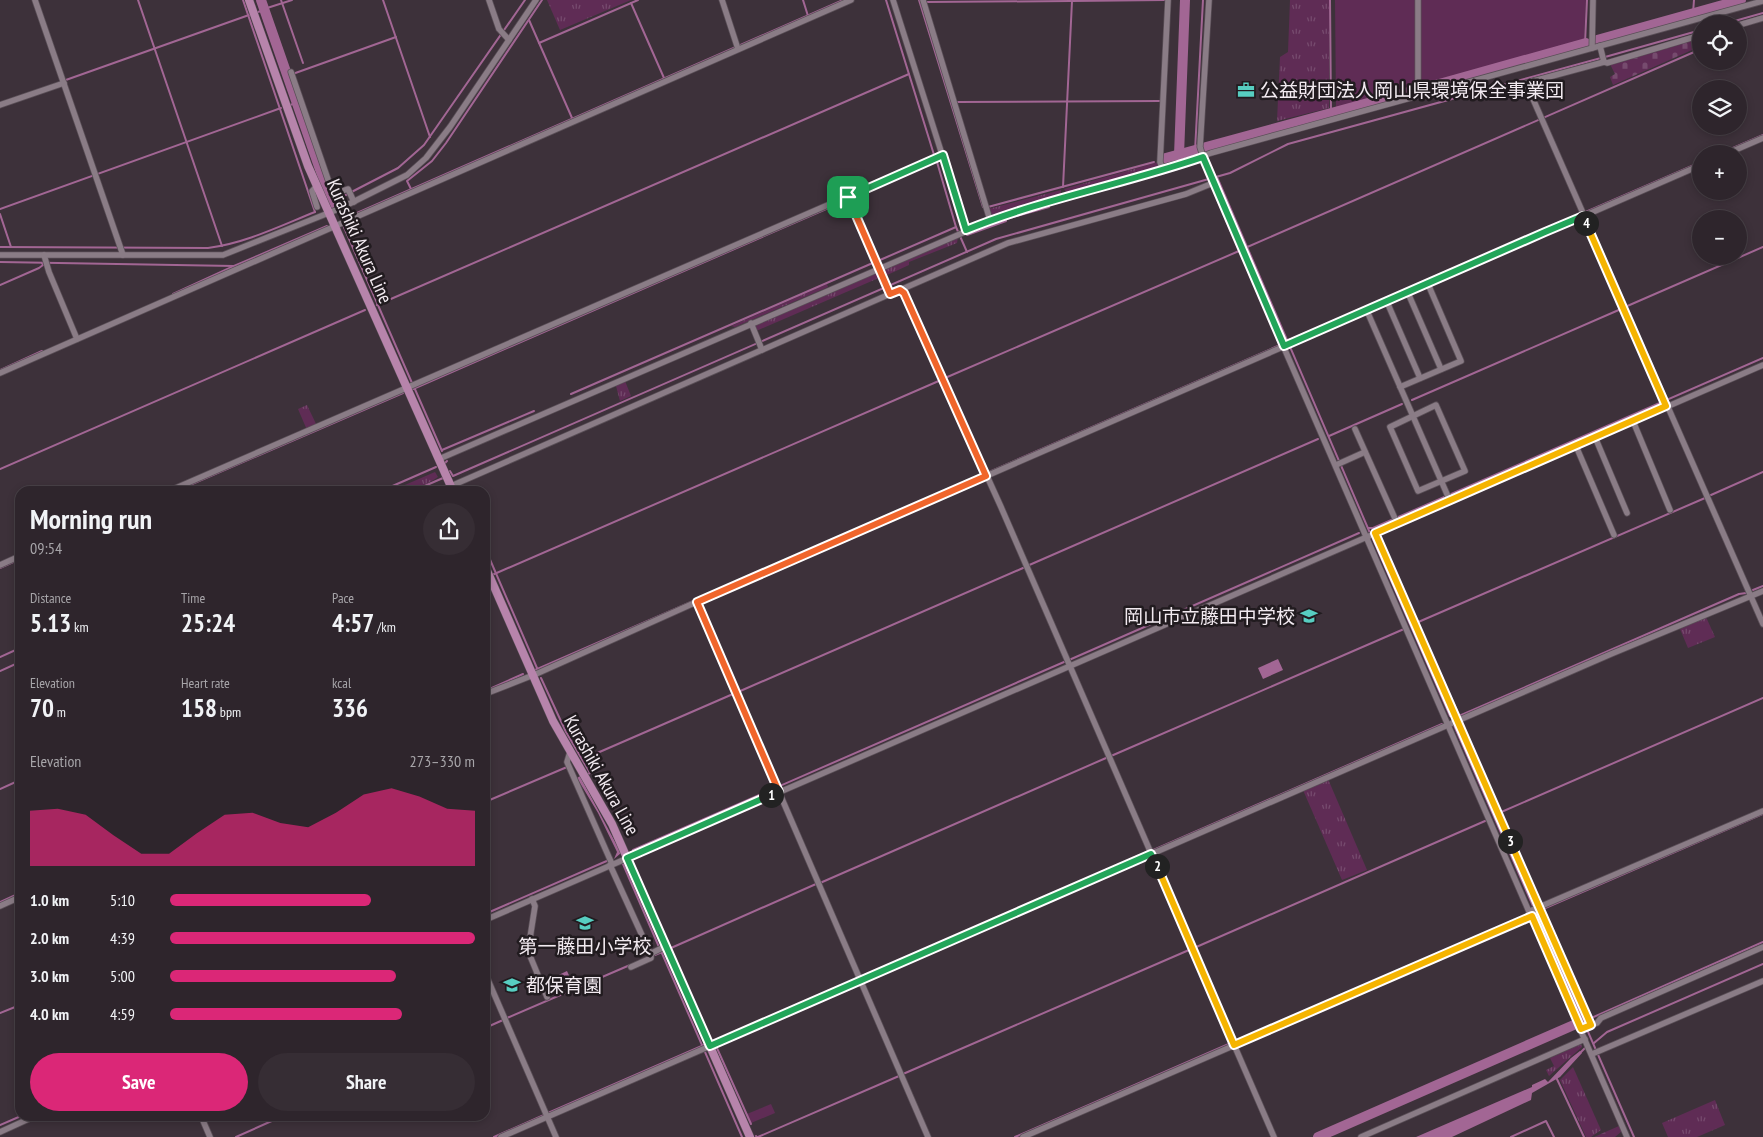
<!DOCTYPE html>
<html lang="en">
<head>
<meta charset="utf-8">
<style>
	:root { --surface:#2e252c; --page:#362d34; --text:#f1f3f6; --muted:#a7a5a9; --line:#494248; --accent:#db2777 }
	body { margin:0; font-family:"PT Sans Narrow","Noto Sans JP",sans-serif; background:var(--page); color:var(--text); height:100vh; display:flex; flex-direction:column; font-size:19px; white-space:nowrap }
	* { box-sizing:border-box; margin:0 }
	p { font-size:16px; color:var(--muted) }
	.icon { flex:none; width:28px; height:28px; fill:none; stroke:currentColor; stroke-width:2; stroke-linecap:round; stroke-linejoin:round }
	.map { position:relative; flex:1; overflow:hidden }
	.details { position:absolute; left:15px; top:486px; width:475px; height:635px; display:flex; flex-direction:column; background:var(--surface); border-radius:15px; box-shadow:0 2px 8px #0003,0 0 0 1px var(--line) }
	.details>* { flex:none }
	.buttons { position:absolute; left:1692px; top:15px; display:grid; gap:10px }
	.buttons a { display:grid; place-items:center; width:55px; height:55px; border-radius:50%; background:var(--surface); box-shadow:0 2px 8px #0003,0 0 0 1px var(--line); font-size:25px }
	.pin { position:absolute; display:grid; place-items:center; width:42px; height:42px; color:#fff; margin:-21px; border-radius:10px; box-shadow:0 2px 8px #0006 }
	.km { position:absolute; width:25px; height:25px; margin:-12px; border-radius:50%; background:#222; color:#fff; font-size:14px; line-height:25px; text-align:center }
	.round { display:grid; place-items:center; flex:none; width:52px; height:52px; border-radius:26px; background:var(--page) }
	.headline { display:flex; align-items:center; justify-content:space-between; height:85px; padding:0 15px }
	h1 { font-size:28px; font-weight:800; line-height:38px }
	.figures { display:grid; grid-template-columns:repeat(3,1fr); gap:8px; height:85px; padding:5px 15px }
	.figures div { display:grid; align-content:center }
	.figures b { font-size:25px; font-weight:800 }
	.figures small { font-size:14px; font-weight:400 }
	.figures p { font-size:14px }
	.chart { height:140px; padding:10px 15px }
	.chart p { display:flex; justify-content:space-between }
	.chart svg { width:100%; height:90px; margin-top:5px; fill:var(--accent); opacity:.7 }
	.action { display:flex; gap:10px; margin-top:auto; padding:10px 15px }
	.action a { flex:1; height:58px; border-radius:30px; background:var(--accent); color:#fff; font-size:20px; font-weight:800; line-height:58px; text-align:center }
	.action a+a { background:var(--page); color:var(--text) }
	ul { padding:0 15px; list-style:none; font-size:16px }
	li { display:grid; grid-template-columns:80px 60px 1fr; align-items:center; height:38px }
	li i { height:12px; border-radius:6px; background:var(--accent) }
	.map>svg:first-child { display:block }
	.grass { fill:url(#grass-tufts) }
	.forest { fill:url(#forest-firs) }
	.cemetery { fill:url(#cemetery-stones) }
	.park { fill:#5f2c55 }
	.water { fill:#a26694 }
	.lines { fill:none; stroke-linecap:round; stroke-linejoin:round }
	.stream { stroke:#a26694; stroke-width:2 }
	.river { stroke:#a26694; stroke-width:10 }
	.minor-casing { stroke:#5a4f57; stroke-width:7 }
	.major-casing { stroke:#5a4f57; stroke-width:9 }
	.minor { stroke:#8a7c86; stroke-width:5.5 }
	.major { stroke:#b784ab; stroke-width:8 }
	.split-1-casing { stroke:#fff; stroke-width:10 }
	.split-2-casing { stroke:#fff; stroke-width:10 }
	.split-3-casing { stroke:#fff; stroke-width:10 }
	.split-4-casing { stroke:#fff; stroke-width:10 }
	.split-5-casing { stroke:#fff; stroke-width:10 }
	.split-1 { stroke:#f0652b; stroke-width:6 }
	.split-2 { stroke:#22a559; stroke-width:6 }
	.split-3 { stroke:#f5b400; stroke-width:6 }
	.split-4 { stroke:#f5b400; stroke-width:6 }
	.split-5 { stroke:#22a559; stroke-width:6 }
	.labels { text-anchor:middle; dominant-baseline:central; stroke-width:5; stroke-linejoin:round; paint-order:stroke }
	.poi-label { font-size:19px; fill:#f2eaf0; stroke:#211b1f; text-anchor:start }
	.street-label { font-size:19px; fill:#f2eaf0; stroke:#211b1f }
</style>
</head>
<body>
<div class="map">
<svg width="1763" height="1137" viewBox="0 0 1763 1137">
	<defs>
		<pattern id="grass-tufts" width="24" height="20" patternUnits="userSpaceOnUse" patternTransform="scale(1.25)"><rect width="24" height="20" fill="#5f2c55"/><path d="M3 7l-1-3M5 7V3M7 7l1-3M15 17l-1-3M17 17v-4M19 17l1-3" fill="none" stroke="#764b6e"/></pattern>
		<pattern id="forest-firs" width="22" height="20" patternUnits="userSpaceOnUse" patternTransform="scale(1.25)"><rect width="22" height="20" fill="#5f2c55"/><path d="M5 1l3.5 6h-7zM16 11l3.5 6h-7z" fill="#764b6e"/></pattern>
		<pattern id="cemetery-stones" width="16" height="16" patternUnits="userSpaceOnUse" patternTransform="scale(1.25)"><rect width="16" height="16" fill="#5f2c55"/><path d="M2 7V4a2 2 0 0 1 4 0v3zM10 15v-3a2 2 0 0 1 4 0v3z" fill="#764b6e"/></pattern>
	</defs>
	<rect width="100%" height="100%" fill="#3d313a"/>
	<!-- grass -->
	<g class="grass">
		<polygon points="547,0 631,0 560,30"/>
		<polygon points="1290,0 1329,0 1329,108 1277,121 1280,57 1288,52"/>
		<polygon points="1158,162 1158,168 1155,170 1067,193 1064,189"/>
		<polygon points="1061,190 1061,195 993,216 988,209"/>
		<polygon points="958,237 957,243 909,262 909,265 885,276 882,271"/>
		<polygon points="877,273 881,277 756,331 755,325"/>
		<polygon points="827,284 828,287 735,327 731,326"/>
		<polygon points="625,381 631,396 620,401 616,386"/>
		<polygon points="307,405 317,426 307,430 298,409"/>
		<path d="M435,472L438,477C424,487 408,491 391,491Z"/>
		<polygon points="1706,617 1715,637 1688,648 1680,629"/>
		<polygon points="1328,779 1367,870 1342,880 1303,790"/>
		<polygon points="1581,1044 1582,1047 1549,1076 1546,1070 1554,1066 1550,1058"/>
		<polygon points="1573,1067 1601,1130 1591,1137 1586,1137 1560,1080"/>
		<polygon points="1715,1100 1725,1125 1697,1137 1668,1137 1662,1123"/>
		<polygon points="771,1104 775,1113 751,1123 747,1114"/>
	</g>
	<!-- forest -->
	<polygon class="forest" points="1619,1126 1622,1131 1615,1137 1594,1137"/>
	<!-- cemetery -->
	<polygon class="cemetery" points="1701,36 1701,46 1613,85 1610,77 1615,74 1610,64"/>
	<!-- park -->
	<g class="park">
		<polygon points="1335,0 1415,0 1416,87 1336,109"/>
		<polygon points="1420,0 1586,0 1584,41 1420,86"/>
	</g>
	<!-- water -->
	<g class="water">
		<polygon points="1278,659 1283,670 1263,679 1258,668"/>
		<polygon points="580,776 621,853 614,859 617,852 598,813 577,778"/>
		<polygon points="567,971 572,982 553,991 548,980"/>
		<polygon points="1580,1051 1582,1053 1560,1077 1532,1093 1531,1100 1452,1137 1416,1137 1532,1087 1532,1085 1545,1079 1548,1082 1571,1058"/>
	</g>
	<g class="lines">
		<!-- stream -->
		<g class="stream">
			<polyline points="138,0 222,246"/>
			<polyline points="243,0 315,212"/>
			<polyline points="281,0 303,63"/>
			<polyline points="383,0 430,137"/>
			<polyline points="803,0 808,16"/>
			<polyline points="886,0 935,158"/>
			<polyline points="919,0 983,207"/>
			<polyline points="1330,0 1331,113"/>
			<polyline points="926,2 1071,1"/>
			<polyline points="631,3 664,78"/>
			<polyline points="264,9 292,0"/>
			<polyline points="258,12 264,10"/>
			<polyline points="1693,13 1694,0"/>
			<polyline points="529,20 572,118"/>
			<polyline points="1724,24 1763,13"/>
			<polyline points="1739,33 1742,31"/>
			<polyline points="539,43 638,0"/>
			<polyline points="1585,43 1587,0"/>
			<polyline points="1605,57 1701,30"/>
			<polyline points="287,76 396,37"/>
			<polyline points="63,81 249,15"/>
			<polyline points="958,102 1160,101"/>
			<polyline points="290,105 296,103"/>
			<polyline points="1195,151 1203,0"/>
			<polyline points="1719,154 1763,135"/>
			<polyline points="937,162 956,227 967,252"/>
			<polyline points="1217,177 1370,533"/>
			<polyline points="1063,187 1072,1 1165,0"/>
			<polyline points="411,189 407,181 432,161 446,143 542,0"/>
			<polyline points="851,198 936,161"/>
			<polyline points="336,200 398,168 424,145 525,0"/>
			<polyline points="988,207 1154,162"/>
			<polyline points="0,209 281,108"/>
			<polyline points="0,214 11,247"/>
			<polyline points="341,220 843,0"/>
			<polyline points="343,225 412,383"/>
			<polyline points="967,235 1006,221 1006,219 1049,207"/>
			<path d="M0,247L208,248C246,243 280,226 315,212"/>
			<polyline points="1245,248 1701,49"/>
			<polyline points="880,260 956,227"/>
			<polyline points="0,262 234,266 327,226"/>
			<polyline points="0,285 39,268 43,265 42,263"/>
			<polyline points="173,294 234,266"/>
			<polyline points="377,305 909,74"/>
			<polyline points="1625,307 1763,247"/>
			<polyline points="1285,342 1701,162"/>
			<polyline points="0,370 42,351"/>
			<polyline points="945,378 1239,251"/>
			<polyline points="414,387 442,451"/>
			<polyline points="413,389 847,200"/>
			<polyline points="571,394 875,262"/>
			<polyline points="1412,400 1621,309"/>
			<polyline points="1329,436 1402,404"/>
			<polyline points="442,450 534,411"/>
			<polyline points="445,463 447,461"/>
			<polyline points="0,469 365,310"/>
			<polyline points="450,471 453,476 996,239 1230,173 1288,144 1601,58"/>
			<polyline points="458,486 460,491"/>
			<polyline points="176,491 403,393"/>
			<polyline points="381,491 436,467"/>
			<polyline points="413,491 443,478"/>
			<polyline points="1711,495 1763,472"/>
			<polyline points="1368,528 1373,528 1763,358"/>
			<polyline points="1372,537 1450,716"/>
			<polyline points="485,548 537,668"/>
			<polyline points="1027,566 1318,439"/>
			<polyline points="0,568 20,559"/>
			<polyline points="492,575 941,380"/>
			<polyline points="1753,590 1763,586"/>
			<polyline points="1416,623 1705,498"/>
			<polyline points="0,657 20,648"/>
			<polyline points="1069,660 1359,533"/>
			<polyline points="535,670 1280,345"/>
			<polyline points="0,671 20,662"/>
			<polyline points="541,678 566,732 590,773 588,774"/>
			<polyline points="485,691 523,674"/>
			<polyline points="738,692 1023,568"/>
			<polyline points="1459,716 1739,594 1746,593"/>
			<polyline points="1453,723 1634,1137"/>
			<polyline points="1111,756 1404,629"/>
			<polyline points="588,757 733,694"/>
			<polyline points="0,789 20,780"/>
			<polyline points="485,802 567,767"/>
			<polyline points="1499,813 1763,698"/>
			<polyline points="633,850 1064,662"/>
			<polyline points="1151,851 1442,724"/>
			<polyline points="623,864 659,947"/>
			<polyline points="820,883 1106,758"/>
			<polyline points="0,902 20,893"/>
			<polyline points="1543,909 1763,814"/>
			<polyline points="485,914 609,860"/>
			<polyline points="671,948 816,884"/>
			<polyline points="1194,948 1485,821"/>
			<polyline points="661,951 742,1137"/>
			<polyline points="655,955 662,952"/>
			<polyline points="861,977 1148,852"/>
			<polyline points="0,1013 20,1005"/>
			<polyline points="507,1018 630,965"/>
			<polyline points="1589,1019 1763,942"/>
			<polyline points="485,1028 503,1020"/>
			<polyline points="714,1041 857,979"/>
			<polyline points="1236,1042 1273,1025"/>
			<polyline points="1594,1043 1607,1032 1763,964"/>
			<polyline points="716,1046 751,1124"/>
			<polyline points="1580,1053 1585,1048"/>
			<polyline points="903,1074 1189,950"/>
			<polyline points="1556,1077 1584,1137"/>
			<polyline points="548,1113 704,1045"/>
			<polyline points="0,1125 21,1116"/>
			<polyline points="756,1136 757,1137"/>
			<polyline points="236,1137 283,1116"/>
			<polyline points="494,1137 544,1115"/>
			<polyline points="758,1137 899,1076"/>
			<polyline points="1015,1137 1231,1043"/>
			<polyline points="1511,1137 1546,1121 1554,1137"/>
		</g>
		<!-- river -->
		<g class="river">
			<polyline points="261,0 332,204"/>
			<polyline points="1597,40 1741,0"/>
			<polyline points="1425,88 1586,43"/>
			<polyline points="1179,155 1185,0"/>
			<polyline points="1162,159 1412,91"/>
			<polyline points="1318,1137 1576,1024"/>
		</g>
		<!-- minor casing -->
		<g class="minor-casing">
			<g id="minor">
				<polyline points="35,0 123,255"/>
				<polyline points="489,0 499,29 509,40"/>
				<polyline points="722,0 738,49"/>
				<polyline points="893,0 966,230"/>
				<polyline points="923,0 990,220"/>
				<polyline points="1209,0 1200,147 1208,173 1627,1137"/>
				<polyline points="1418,0 1418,86 1420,95"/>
				<polyline points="1739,25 1763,18"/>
				<polyline points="1701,35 1607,63 1604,62 1526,83 1763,624"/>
				<polyline points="1600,46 1604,62"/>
				<polyline points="1592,48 1593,0"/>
				<polyline points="291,72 333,194 348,189 354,202"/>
				<polyline points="0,105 64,83"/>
				<polyline points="1726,154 1763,138"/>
				<polyline points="1163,170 1160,162 1168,0"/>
				<polyline points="848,197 880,268"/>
				<polyline points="317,207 312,191 317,186"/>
				<polyline points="0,255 223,255 341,208 407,175 426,158 450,127 536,0"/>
				<polyline points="44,255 49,272 77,339"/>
				<polyline points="879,269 890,294 900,290 904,293 1001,507 1274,1137"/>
				<polyline points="900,290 1008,243 1186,194 1213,183"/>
				<polyline points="1408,293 1441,369"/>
				<polyline points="1387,302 1420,378"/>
				<polyline points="1367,311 1450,501"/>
				<polyline points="751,323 762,350"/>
				<polyline points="0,373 851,0"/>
				<polyline points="1400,387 1461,361 1428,284"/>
				<polygon points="1436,405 1465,471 1418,491 1390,427"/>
				<polyline points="1633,421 1670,510"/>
				<polyline points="1355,429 1397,523"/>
				<polyline points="1595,437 1627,513"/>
				<polyline points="1576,446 1614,535"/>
				<polyline points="439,459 1011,212 1163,170 1211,153 1298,129 1763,1"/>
				<polyline points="1336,465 1365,452"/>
				<polyline points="451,486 890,294"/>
				<polyline points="169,491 943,155"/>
				<polyline points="1375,533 1459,721"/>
				<polyline points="0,565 20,556"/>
				<polyline points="697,602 928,1137"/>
				<polyline points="485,694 536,674 692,604 1701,165"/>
				<polyline points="1457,722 1538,908"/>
				<polyline points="570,752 567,762 612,864"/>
				<polyline points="610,865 651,955 651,958 631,967"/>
				<polyline points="532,899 535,906 528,951 547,997"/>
				<polyline points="0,906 20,897"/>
				<polyline points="1539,907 1591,1025"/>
				<polyline points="1530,911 1763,811"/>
				<polyline points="485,920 1763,365"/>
				<polyline points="650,954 666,946"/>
				<polyline points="485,973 556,1137"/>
				<polyline points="1581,1029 1597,1023 1601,1018 1763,947"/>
				<polyline points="1592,1054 1763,981"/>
				<polyline points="201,1116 210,1137"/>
				<polyline points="0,1132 35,1116"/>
				<polyline points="501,1137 1611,654 1763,591"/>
				<polyline points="1023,1137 1532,916"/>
				<polyline points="1361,1137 1585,1039"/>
			</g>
		</g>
		<!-- major casing -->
		<g class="major-casing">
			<g id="major">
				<polyline points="249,0 308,166 453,491"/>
				<polyline points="485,566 553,721 612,824 750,1137"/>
			</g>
		</g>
		<!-- minor -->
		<use href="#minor" class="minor"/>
		<!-- major -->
		<use href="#major" class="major"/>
	</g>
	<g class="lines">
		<!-- split-1 casing -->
		<g class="split-1-casing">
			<polyline id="split-1" points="771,795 779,792 697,602 986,476 904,293 900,290 890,294 848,197"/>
		</g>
		<!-- split-2 casing -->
		<g class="split-2-casing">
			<polyline id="split-2" points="771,795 627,858 710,1046 1151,854 1157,866"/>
		</g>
		<!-- split-3 casing -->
		<g class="split-3-casing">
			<polyline id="split-3" points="1157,866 1234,1045 1532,916 1581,1029 1591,1025 1510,841"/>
		</g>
		<!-- split-4 casing -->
		<g class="split-4-casing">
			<polyline id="split-4" points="1510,841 1375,533 1666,406 1586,223"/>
		</g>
		<!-- split-5 casing -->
		<g class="split-5-casing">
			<path id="split-5" d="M848,197L943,155L966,230C1042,199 1124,184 1203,157L1284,346L1545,232L1583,216L1586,223"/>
		</g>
		<!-- split-1 -->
		<use href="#split-1" class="split-1"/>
		<!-- split-2 -->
		<use href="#split-2" class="split-2"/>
		<!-- split-3 -->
		<use href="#split-3" class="split-3"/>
		<!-- split-4 -->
		<use href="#split-4" class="split-4"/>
		<!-- split-5 -->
		<use href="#split-5" class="split-5"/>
	</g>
	<!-- icons -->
	<defs>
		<g id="office-bare" transform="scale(1.35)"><path d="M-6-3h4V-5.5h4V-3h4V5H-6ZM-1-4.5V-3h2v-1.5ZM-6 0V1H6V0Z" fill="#57cec1" stroke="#211b1f" stroke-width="2.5" paint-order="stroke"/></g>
		<g id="school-bare" transform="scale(1.35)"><path d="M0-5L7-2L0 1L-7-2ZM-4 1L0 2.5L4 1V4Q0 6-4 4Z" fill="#57cec1" stroke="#211b1f" stroke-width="2.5" paint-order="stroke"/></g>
	</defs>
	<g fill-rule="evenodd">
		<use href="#office-bare" x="1246" y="90"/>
		<use href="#school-bare" x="1309" y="616"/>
		<use href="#school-bare" x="585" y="923"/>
		<use href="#school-bare" x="512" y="985"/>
	</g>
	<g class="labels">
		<!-- poi labels -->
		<g class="poi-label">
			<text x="1260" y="90">公益財団法人岡山県環境保全事業団</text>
			<text x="1295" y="616" text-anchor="end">岡山市立藤田中学校</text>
			<text x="585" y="946" text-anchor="middle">第一藤田小学校</text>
			<text x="526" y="985">都保育園</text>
		</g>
		<!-- street labels -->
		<g class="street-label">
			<text transform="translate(360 241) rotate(66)">Kurashiki Akura Line</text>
			<text transform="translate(602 775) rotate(61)">Kurashiki Akura Line</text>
		</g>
	</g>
</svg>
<div class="buttons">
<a><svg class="icon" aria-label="locate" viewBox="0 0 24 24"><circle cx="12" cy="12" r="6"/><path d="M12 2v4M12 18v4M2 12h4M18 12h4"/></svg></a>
<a><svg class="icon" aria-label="layers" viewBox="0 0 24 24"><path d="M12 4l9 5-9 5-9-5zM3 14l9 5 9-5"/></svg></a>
<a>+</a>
<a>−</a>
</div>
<div class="pin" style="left:848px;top:197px;background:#1e9e55"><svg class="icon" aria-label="arrive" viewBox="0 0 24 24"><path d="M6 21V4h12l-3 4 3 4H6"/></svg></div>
<b class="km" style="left:771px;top:795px">1</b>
<b class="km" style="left:1157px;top:866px">2</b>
<b class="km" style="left:1510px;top:841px">3</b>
<b class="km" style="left:1586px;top:223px">4</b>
<section class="details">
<div class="headline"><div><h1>Morning run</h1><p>09:54</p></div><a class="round"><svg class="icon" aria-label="share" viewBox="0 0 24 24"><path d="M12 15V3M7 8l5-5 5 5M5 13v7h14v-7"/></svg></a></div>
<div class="figures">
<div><p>Distance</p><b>5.13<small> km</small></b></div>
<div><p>Time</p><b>25:24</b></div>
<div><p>Pace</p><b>4:57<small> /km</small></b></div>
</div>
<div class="figures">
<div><p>Elevation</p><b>70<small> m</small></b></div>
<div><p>Heart rate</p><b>158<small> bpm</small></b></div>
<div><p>kcal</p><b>336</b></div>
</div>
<div class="chart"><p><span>Elevation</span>273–330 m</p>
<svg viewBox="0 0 160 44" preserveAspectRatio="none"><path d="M0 44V17L10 16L20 19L30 29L40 38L50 38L60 28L70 19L80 18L90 23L100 25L110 18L120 9L130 6L140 10L150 16L160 17V44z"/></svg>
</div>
<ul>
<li><b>1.0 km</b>5:10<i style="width:66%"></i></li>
<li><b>2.0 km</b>4:39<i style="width:100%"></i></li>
<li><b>3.0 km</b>5:00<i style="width:74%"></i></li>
<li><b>4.0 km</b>4:59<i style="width:76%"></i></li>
</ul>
<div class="action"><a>Save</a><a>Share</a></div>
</section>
</div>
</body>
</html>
